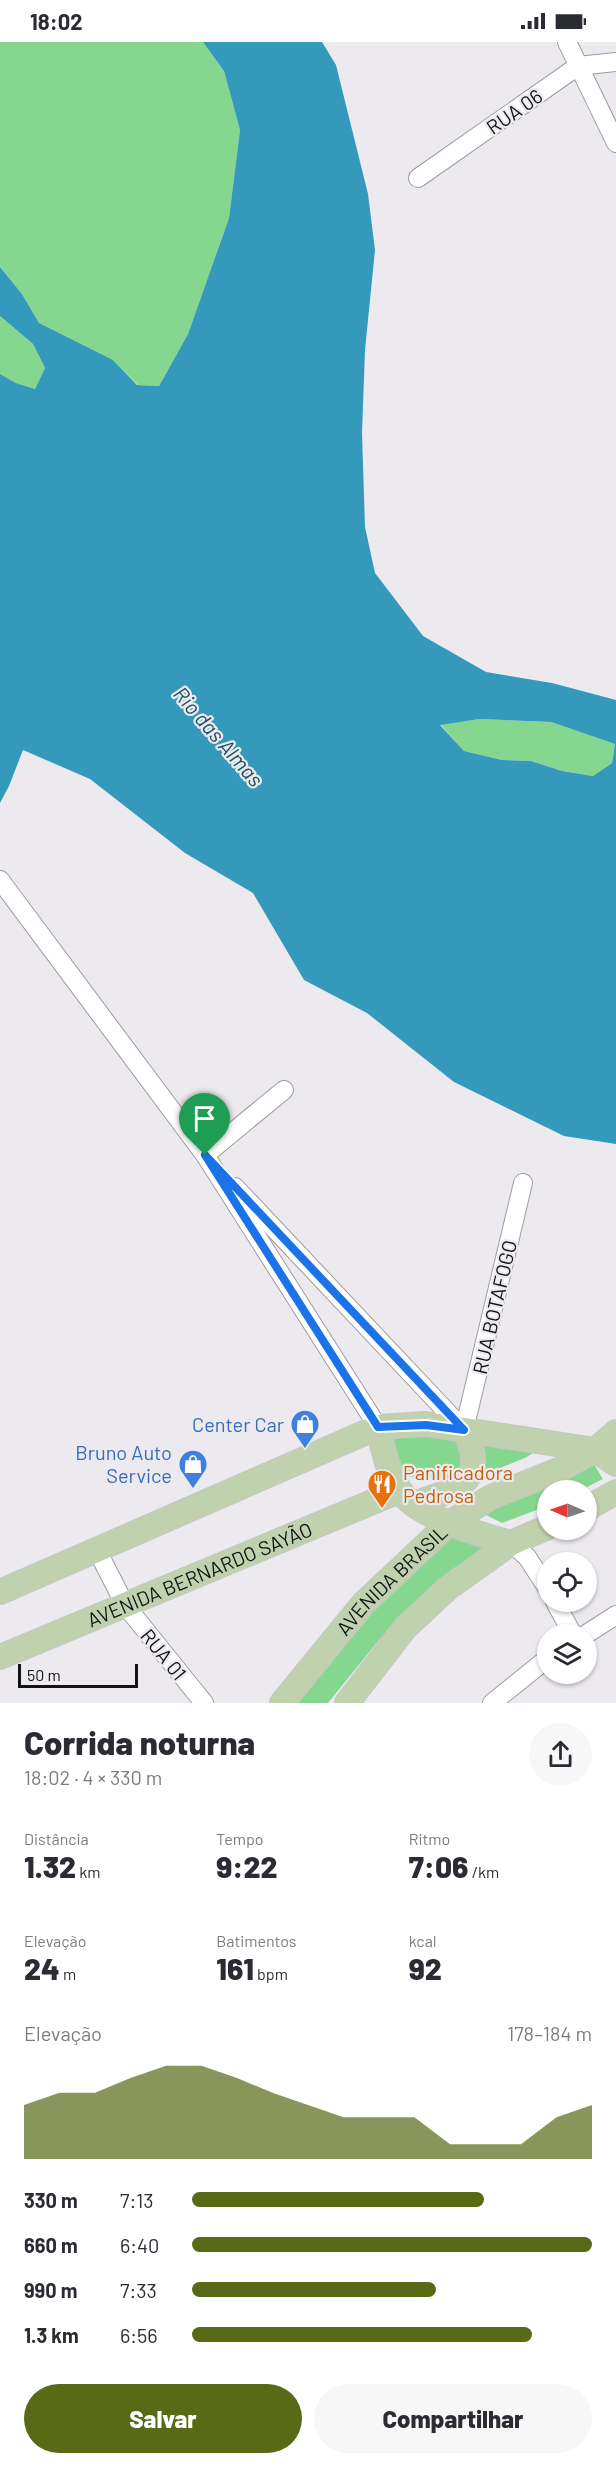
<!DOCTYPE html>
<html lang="pt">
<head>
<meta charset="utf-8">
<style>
	:root { --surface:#fff; --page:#f7f7f7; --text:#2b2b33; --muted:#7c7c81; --accent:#586a16 }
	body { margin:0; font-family:Barlow,sans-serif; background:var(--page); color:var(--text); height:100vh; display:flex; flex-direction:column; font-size:22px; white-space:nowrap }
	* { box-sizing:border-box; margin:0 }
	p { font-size:20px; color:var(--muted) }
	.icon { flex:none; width:33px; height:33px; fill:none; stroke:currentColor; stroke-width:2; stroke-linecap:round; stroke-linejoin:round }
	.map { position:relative; height:1661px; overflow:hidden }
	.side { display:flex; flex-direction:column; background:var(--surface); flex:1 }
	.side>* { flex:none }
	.needle { width:39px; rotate:272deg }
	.buttons { position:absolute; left:537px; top:1438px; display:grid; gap:12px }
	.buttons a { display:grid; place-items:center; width:60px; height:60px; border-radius:50%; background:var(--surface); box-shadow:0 2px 4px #0004; font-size:30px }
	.scale { position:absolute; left:18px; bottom:15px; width:120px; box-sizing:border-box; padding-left:6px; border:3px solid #131214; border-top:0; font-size:16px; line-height:21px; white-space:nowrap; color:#131214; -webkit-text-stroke:4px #eceaef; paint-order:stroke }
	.pin { position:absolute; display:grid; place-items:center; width:51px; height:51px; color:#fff; margin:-62px -26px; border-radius:50% 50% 50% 0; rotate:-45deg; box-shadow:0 0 6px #0007 }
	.pin .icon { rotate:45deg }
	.round { display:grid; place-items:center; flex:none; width:63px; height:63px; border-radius:32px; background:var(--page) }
	.head { display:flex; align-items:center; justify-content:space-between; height:102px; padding:0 24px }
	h1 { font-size:33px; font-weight:800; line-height:45px }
	.metrics { display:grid; grid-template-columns:repeat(3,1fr); gap:9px; height:102px; padding:6px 24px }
	.metrics div { display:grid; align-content:center }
	.metrics b { font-size:30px; font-weight:800 }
	.metrics small { font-size:16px; font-weight:400 }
	.metrics p { font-size:16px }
	.chart { height:168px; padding:12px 24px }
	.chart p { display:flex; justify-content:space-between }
	.chart svg { width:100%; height:108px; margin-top:6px; fill:var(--accent); opacity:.7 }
	.primary-button { display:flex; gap:12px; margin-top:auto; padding:12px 24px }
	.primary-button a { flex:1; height:69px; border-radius:36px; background:var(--accent); color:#fff; font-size:24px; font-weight:800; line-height:69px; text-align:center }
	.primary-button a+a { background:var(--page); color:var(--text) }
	ul { padding:0 24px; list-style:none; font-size:20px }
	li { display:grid; grid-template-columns:96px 72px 1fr; align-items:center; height:45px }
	li i { height:15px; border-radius:8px; background:var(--accent) }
	.status { display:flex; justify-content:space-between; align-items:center; height:42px; padding:0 30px; background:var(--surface); direction:ltr }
	.status svg { height:16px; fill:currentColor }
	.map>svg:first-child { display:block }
	.green { fill:#85d790 }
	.water { fill:#3599bc; fill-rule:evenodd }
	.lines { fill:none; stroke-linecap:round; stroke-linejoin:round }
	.minor-casing { stroke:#9d9b9f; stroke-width:20 }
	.major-casing { stroke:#c6c6c7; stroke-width:26 }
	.minor { stroke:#fff; stroke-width:18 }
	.major { stroke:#bfd2ad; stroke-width:24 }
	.route-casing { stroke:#fff; stroke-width:12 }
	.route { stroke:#1a73e8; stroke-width:8 }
	.labels { text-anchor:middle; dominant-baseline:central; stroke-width:4.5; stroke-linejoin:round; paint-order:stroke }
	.street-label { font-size:20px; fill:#131214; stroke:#eceaef }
	.shop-label { font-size:20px; fill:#366cbe; stroke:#eceaef; text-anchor:end }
	.food-label { font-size:20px; fill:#c56008; stroke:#eceaef; text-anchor:start }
	.water-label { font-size:21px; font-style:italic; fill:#194f62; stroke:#eceaef }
</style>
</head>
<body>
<div class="status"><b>18:02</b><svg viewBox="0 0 49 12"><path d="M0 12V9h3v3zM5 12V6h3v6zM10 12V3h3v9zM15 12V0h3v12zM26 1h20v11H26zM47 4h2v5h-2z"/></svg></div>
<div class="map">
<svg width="616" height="1661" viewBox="0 0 616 1661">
	<rect width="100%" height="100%" fill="#eceaef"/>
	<!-- green -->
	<g class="green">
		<polygon points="0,0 203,0 224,29 240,88 229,176 188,292 159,344 138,343 113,318 39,281 22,252 0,225"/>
		<polygon points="0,274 33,302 45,326 35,347 16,341 0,332"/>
		<polygon points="479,677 551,680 615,702 612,721 593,734 562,729 531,719 502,718 464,709 440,682"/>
		<polygon points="426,1385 464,1400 458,1440 395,1433 390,1403 395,1390"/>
		<polygon points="474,1394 544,1404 525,1416 474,1436"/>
		<polygon points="590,1416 603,1437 579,1449 548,1449 547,1464 502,1481 478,1469"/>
		<polygon points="450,1486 496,1500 419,1558 379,1598 328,1661 290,1661 364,1569"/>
	</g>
	<!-- water -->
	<path class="water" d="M203,0H322L336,23L368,152L375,208L365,308L362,391L365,485L375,531L423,594L486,630L552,641L616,658V1102L564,1094L454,1040L367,971L304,938L253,851L185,811L90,737L23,708L9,744L0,761V332L16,341L35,347L45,326L33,302L0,274V225L22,252L39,281L113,318L137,343L159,344L188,292L229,176L240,88L224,29ZM479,677L551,680L615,702L612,721L593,734L562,729L531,719L502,718L464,709L440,683Z"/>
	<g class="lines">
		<!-- minor casing -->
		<g class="minor-casing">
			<g id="minor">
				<polyline points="567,0 616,101"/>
				<polyline points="418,136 578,24 616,20"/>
				<polyline points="0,838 205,1113 378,1385"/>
				<polyline points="205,1113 284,1048"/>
				<polyline points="235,1145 464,1388"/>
				<polyline points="464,1388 523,1141"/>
				<polyline points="511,1501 527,1515 548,1547"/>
				<polyline points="97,1508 125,1563 204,1661"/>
				<polyline points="555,1560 573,1593"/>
				<polyline points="585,1593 616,1573"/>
				<polyline points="492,1661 548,1616"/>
			</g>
		</g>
		<!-- major casing -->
		<g class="major-casing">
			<g id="major">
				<path d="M378,1385C383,1406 387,1428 399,1447C415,1475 481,1493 511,1501"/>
				<path d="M413,1462C455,1448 491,1440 464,1388"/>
				<polyline points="586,1467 616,1450"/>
				<polyline points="0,1550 378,1385 426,1382 464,1388 595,1408 616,1422"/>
				<path id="s1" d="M0,1615L399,1449"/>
				<path id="s2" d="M282,1661L363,1562L448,1482L491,1455L561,1427L595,1408L616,1390"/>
				<polyline points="347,1661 405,1586 448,1546 511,1501 548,1485"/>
			</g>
		</g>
		<!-- minor -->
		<use href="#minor" class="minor"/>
		<!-- major -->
		<use href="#major" class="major"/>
	</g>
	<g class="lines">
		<!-- route casing -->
		<g class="route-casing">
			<polygon id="route" points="205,1113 464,1388 426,1383 378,1385"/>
		</g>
		<!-- route -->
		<use href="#route" class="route"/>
	</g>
	<!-- icons -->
	<defs>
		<g id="shop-pin" transform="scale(1.5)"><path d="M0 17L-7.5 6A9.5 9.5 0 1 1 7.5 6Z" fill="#3f7fe0" stroke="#eceaef"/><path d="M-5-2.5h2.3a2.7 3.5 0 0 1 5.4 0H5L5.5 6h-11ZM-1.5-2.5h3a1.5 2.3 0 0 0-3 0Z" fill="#fff"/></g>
		<g id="restaurant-pin" transform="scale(1.5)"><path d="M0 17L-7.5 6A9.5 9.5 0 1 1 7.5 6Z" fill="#e8710a" stroke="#eceaef"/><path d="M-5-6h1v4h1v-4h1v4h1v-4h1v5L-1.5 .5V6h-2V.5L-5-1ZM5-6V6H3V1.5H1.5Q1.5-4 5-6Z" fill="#fff"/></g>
	</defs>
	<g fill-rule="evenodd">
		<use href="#shop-pin" x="305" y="1382"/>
		<use href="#shop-pin" x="193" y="1422"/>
		<use href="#restaurant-pin" x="382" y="1442"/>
	</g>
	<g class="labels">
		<!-- street labels -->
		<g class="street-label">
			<text transform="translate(514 69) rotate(-35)">RUA 06</text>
			<text transform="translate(494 1265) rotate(-77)">RUA BOTAFOGO</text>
			<text stroke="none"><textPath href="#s1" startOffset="216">AVENIDA BERNARDO SAYÃO</textPath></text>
			<text stroke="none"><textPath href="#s2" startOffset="165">AVENIDA BRASIL</textPath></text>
			<text transform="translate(164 1612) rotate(51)">RUA 01</text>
		</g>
		<!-- shop labels -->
		<g class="shop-label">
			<text x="284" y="1382">Center Car</text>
			<text x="172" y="1410">Bruno Auto<tspan x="172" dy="23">Service</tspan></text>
		</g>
		<!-- food labels -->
		<g class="food-label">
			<text x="403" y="1430">Panificadora<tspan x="403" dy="23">Pedrosa</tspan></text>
		</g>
		<!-- water labels -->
		<g class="water-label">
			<text transform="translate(219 694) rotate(49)">Rio das Almas</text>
		</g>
	</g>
</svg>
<div class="buttons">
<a><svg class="needle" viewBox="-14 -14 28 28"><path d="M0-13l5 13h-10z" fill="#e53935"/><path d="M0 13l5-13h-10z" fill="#7c7c81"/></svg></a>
<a><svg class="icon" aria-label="locate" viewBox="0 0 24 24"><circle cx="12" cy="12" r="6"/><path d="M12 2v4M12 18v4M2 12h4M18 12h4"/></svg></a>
<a><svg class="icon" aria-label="layers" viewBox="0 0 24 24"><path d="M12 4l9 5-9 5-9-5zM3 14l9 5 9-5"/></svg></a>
</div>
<div class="scale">50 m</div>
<div class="pin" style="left:205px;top:1113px;background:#1e9e55"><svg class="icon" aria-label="arrive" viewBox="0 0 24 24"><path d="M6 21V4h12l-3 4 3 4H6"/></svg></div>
</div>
<section class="side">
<div class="head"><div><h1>Corrida noturna</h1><p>18:02 · 4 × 330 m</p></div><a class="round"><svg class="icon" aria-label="share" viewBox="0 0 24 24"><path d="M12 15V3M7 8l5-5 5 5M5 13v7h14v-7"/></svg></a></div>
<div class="metrics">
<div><p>Distância</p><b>1.32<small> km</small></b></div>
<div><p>Tempo</p><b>9:22</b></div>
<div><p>Ritmo</p><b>7:06<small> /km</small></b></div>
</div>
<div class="metrics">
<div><p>Elevação</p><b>24<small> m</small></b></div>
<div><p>Batimentos</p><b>161<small> bpm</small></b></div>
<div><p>kcal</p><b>92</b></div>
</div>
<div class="chart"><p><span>Elevação</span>178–184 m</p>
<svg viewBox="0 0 160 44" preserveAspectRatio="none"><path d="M0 44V22L10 17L20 17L30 11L40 6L50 6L60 11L70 17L80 22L90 27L100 27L110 27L120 38L130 38L140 38L150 27L160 22V44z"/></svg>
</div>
<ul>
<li><b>330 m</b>7:13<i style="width:73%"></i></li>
<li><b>660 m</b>6:40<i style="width:100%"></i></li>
<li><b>990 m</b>7:33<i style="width:61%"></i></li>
<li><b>1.3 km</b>6:56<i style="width:85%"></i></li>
</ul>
<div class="primary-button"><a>Salvar</a><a>Compartilhar</a></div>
</section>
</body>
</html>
